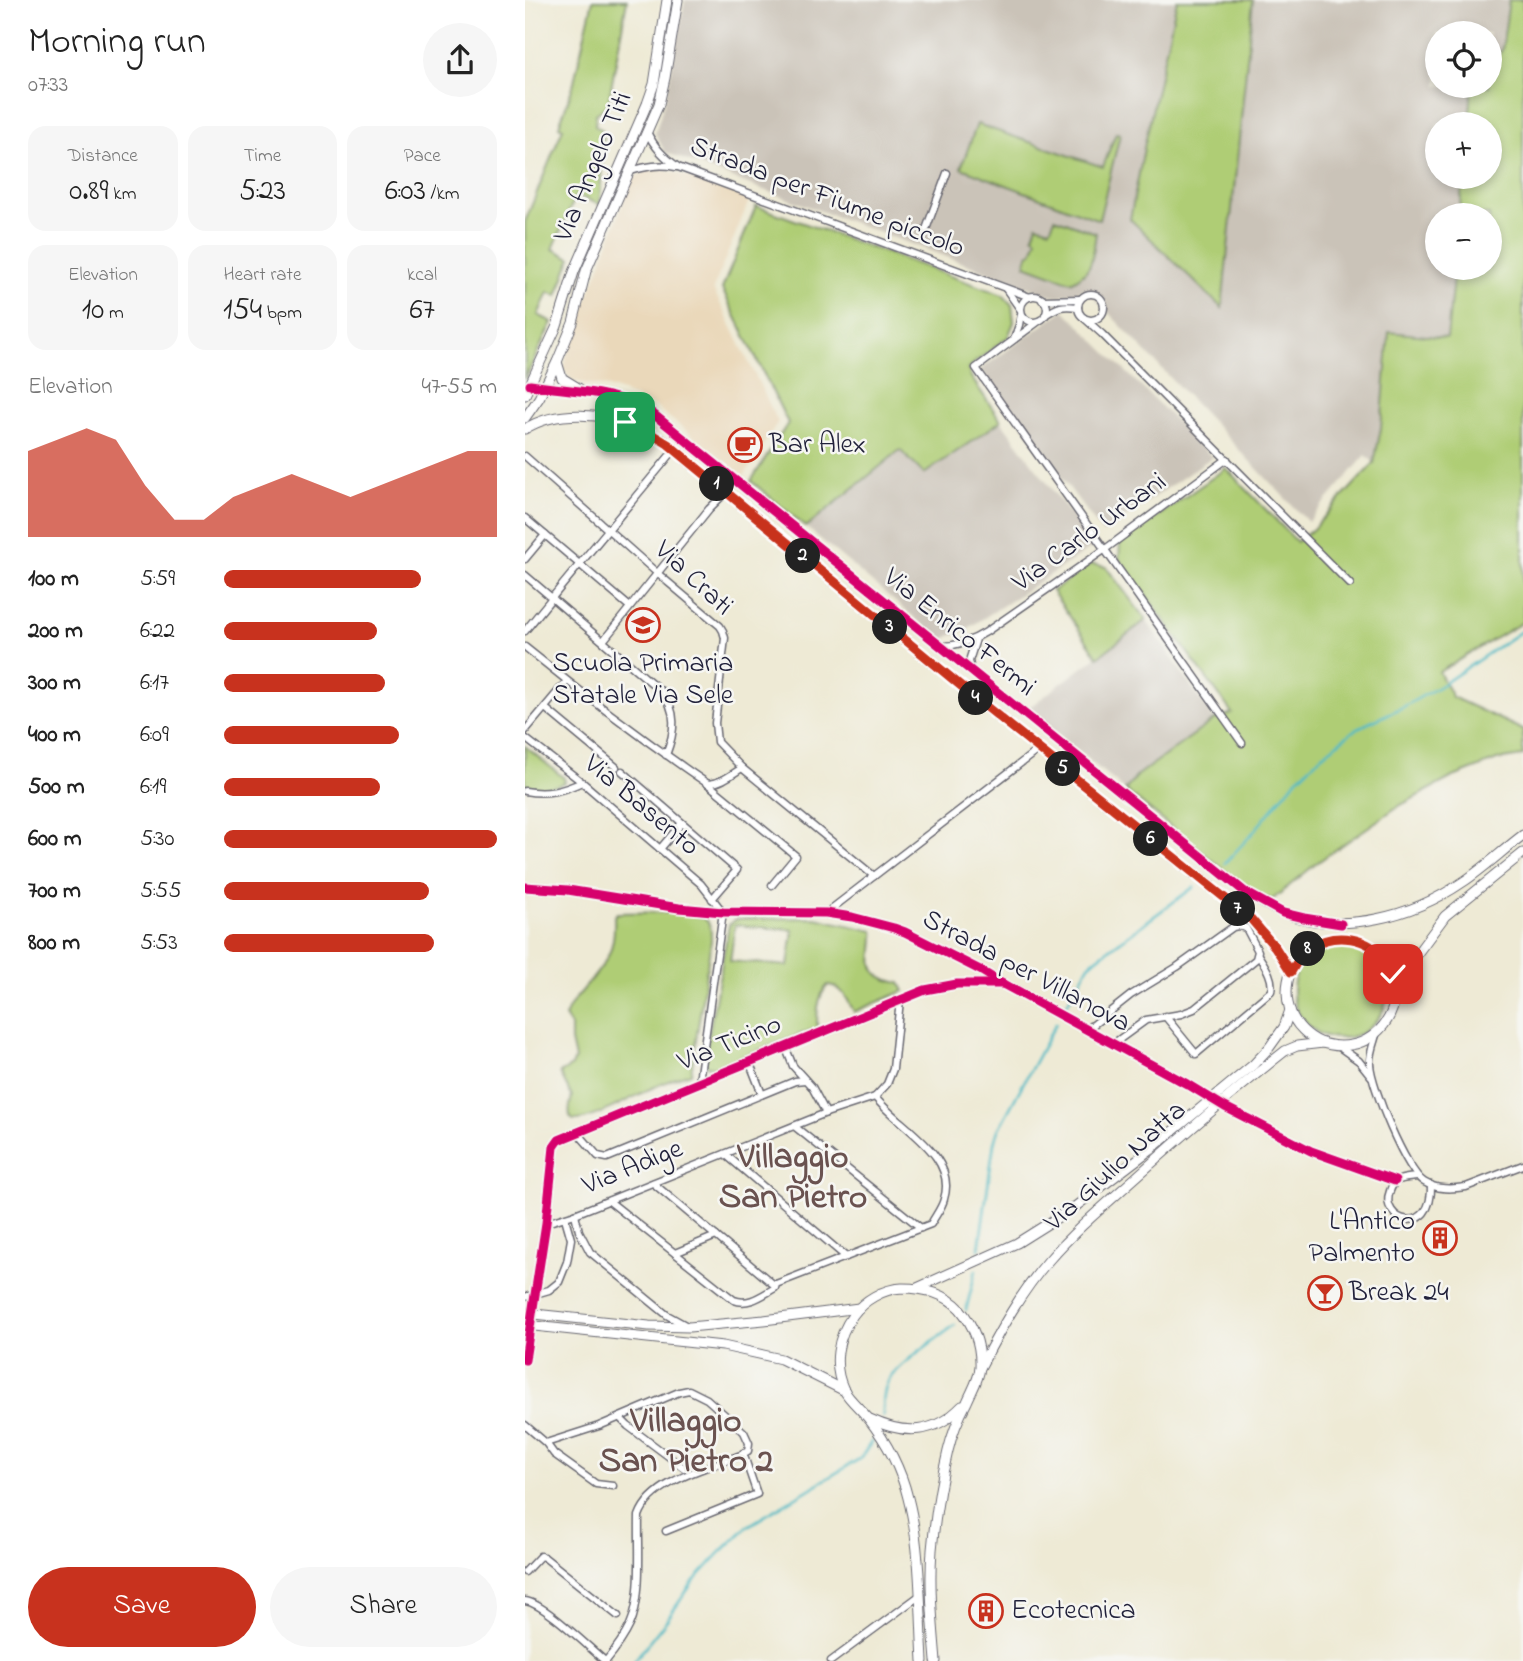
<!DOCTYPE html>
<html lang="en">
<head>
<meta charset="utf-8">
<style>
	:root { --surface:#fff; --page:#f6f6f6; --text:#222; --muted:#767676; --accent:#c8321e }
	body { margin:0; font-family:"Indie Flower",sans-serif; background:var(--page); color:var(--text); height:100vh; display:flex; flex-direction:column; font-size:26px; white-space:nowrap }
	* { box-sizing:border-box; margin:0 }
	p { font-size:23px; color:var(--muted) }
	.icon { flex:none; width:38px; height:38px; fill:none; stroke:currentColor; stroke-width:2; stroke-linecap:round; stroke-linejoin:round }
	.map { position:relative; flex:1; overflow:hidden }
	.panel { display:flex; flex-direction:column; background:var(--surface); width:525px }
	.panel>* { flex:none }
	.buttons { position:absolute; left:900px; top:21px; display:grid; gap:14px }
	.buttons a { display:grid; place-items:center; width:77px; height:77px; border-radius:50%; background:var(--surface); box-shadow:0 4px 10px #0003; font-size:35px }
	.pin { position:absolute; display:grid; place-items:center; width:60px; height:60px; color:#fff; margin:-30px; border-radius:14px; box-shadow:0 4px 10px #0006 }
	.km { position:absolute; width:35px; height:35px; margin:-18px; border-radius:50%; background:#222; color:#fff; font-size:19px; line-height:35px; text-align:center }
	.round { display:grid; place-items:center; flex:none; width:74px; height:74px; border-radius:37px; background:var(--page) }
	.headline { display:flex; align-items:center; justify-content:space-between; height:119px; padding:0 28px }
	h1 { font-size:38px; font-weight:600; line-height:52px }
	.figures { display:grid; grid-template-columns:repeat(3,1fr); gap:10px; height:119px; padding:7px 28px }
	.figures div { display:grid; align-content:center; border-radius:18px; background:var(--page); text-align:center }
	.figures b { font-size:30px; font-weight:600 }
	.figures small { font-size:19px; font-weight:400 }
	.figures p { font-size:19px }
	.chart { height:196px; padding:14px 28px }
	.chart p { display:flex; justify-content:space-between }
	.chart svg { width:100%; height:126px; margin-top:7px; fill:var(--accent); opacity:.7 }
	.primary-button { display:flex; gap:14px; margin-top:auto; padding:14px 28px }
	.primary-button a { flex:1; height:80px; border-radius:42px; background:var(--accent); color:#fff; font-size:28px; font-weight:600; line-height:80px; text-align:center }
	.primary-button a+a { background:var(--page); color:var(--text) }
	ul { padding:0 28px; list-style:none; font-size:23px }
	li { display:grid; grid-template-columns:112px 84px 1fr; align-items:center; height:52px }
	li i { height:18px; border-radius:9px; background:var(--accent) }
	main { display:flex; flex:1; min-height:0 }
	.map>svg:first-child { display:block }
	.built { fill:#ead8ba }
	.industrial { fill:#cac3b8 }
	.green { fill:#afcd74; stroke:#687858; stroke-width:2; fill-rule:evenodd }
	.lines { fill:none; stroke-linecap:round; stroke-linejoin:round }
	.stream { stroke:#4cb9c5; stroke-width:2.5 }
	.street-casing { stroke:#696871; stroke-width:9 }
	.secondary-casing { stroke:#696871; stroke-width:11 }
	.street { stroke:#fff; stroke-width:6 }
	.secondary { stroke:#fff; stroke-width:9 }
	.street-bridge-casing { stroke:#696871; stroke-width:9; stroke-linecap:butt }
	.street-bridge { stroke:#fff; stroke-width:6 }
	.cycleway-casing { stroke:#f6f6f2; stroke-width:13 }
	.cycleway { stroke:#d6006c; stroke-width:9 }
	.route-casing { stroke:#fff; stroke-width:14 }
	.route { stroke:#c8321e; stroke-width:9 }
	.labels { text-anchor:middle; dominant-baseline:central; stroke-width:5; stroke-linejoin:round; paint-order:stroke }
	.street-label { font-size:28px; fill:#22223b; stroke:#f6f6f2 }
	.poi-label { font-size:28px; fill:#22223b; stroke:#f6f6f2; text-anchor:start }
	.district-label { font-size:35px; font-weight:bold; fill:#6a5250; stroke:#f6f6f2 }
</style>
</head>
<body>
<main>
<section class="panel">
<div class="headline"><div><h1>Morning run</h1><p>07:33</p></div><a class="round"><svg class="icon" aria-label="share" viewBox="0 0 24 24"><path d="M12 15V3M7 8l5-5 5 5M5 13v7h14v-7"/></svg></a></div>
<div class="figures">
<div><p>Distance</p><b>0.89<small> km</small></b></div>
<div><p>Time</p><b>5:23</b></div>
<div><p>Pace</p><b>6:03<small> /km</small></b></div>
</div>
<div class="figures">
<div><p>Elevation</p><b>10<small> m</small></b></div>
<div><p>Heart rate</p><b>154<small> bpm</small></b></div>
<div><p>kcal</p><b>67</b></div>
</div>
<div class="chart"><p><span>Elevation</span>47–55 m</p>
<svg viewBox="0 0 160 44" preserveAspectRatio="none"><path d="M0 44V14L10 10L20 6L30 10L40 26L50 38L60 38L70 30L80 26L90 22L100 26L110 30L120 26L130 22L140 18L150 14L160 14V44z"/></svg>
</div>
<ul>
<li><b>100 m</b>5:59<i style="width:72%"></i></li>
<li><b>200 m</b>6:22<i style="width:56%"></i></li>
<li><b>300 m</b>6:17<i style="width:59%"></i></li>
<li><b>400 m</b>6:09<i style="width:64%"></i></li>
<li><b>500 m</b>6:19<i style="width:57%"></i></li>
<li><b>600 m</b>5:30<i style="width:100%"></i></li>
<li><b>700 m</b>5:55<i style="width:75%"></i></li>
<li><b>800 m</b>5:53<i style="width:77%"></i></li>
</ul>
<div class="primary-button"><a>Save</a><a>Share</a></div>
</section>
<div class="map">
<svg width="998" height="1661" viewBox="0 0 998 1661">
	<rect width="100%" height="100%" fill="#f6f6f2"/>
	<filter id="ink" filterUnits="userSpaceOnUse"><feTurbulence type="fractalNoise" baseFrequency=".0143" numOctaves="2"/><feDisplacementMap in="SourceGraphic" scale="14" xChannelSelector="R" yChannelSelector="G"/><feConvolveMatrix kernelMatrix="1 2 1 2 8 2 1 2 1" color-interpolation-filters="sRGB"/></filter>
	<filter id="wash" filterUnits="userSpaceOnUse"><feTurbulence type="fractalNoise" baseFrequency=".00686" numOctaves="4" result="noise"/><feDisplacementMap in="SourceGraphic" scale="28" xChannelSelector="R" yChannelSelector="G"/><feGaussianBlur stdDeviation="1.57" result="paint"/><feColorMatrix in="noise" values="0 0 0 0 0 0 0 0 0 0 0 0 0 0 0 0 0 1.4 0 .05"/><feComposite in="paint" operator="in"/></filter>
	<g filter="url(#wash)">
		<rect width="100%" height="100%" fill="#eeead5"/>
		<!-- built -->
		<polygon class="built" points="135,168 226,196 188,289 253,422 219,476 131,407 106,395 84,387 48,381 43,376 39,369 41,358 107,179 122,170"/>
		<!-- industrial -->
		<g class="industrial">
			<polygon points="160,0 652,0 620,143 697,307 728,0 984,0 977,50 964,65 964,33 912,33 912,86 947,86 944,124 912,124 912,177 938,177 934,215 912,215 912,268 929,268 922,338 856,428 849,463 841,455 783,522 561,289 531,297 236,189 140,152 130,133 142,94"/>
			<polygon points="539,310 687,457 578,533 456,369"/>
			<polygon points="476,421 569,546 442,629 416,640 281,527 375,450 399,474"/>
			<polygon points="621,620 689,720 614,775 600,790 502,709"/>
		</g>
		<!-- green -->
		<g class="green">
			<polygon points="68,0 102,0 83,105 71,114 70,126 78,130 75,205 51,195 28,249 46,258 32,296 23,292 13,315 27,322 0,379 0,222 38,128 34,126 48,86"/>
			<polygon points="652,0 728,0 697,308 605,219 620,143"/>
			<polygon points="984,0 998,0 998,622 914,672 927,697 998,730 998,756 972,760 926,778 872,807 793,862 747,900 734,896 709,878 600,790 613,775 689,720 707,713 594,559 595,543 701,468 772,542 788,529 849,463 856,428 864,332 922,338 929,268 964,268 964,215 934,215 938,177 964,177 964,124 944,124 947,86 964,86 964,65 977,50"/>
			<polygon points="452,124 578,167 591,133 595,134 574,220 436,168"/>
			<polygon points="231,206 478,295 487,305 489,322 483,337 448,364 443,370 446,377 476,421 399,474 375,450 281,527 226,481 263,423 197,289"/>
			<path d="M530,218L571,233C567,257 570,270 546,282L500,265L504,253H507L512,239L508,236L512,225L525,229Z"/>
			<polygon points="566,564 581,567 621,620 573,657 527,591"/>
			<path d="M0,746L39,778L40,782C28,789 13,788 0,785Z"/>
			<path d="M92,913C109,913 170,910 181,920C187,926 186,934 186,941L166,1073C152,1077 138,1083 125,1089C113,1094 53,1129 46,1118C42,1112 46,1102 47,1097L35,1073L47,1066L50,1059L46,1041V1026L40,1017C44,1006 50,999 58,990C81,963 91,952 89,916Z"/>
			<path d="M291,918L349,931C350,960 336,975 375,983L379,991L329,1012C323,1000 317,986 303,985C292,997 292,1013 292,1028L190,1067L182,1066L179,1060L204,925L210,920L215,919ZM210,925L268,930L263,966L205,961Z"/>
			<circle cx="815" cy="991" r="47"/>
		</g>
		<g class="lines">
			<!-- stream -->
			<g class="stream">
				<polyline points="700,863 726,835 770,781 796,756 831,729 880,706 915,686 998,630"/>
				<polyline points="539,1009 564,965 572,958 669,887"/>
				<polyline points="454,1249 469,1143 473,1130 531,1023"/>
				<polyline points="441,1310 451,1270"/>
				<path d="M358,1416C358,1404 358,1389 365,1378C375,1363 414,1337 430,1325"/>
				<polyline points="109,1661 141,1621 168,1582 196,1552 223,1526 336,1458 347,1441"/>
			</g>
		</g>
	</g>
	<g filter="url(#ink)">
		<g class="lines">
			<!-- street casing -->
			<g class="street-casing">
				<g id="street">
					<path d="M122,132C130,148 139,157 153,167L505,297"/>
					<path d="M106,171C122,166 134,164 151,167"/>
					<polyline points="400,232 422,173"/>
					<polyline points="481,289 495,309"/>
					<circle cx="566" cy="307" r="13"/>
					<circle cx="509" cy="309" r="13"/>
					<polyline points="517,300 555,299"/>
					<path d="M520,315C534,306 537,305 553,307"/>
					<polyline points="559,318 577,334 825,584"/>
					<polyline points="514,321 451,368 717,743"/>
					<polyline points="489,339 494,325 496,314"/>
					<polyline points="0,456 132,573 195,626 198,631 200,638 190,723 192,742 217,768 349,876"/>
					<polyline points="0,518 105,607"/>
					<polyline points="0,559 20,535"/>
					<path d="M0,575L136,691C153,711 150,732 141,755"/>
					<path d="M0,631C49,570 100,510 150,449"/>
					<polyline points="78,641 184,509 201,492"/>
					<path d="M416,646C433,646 447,641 461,632L579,550L702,459"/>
					<path d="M0,647C59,695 120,741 183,784C196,783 206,775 217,768"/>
					<polyline points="446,671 444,661 451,639"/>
					<polyline points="20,708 91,767"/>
					<polyline points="0,731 42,681"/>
					<polyline points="0,738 57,782 176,884 198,912"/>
					<polyline points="97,771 212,870 187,899"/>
					<polyline points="183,784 271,856 247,885"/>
					<path d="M0,791C21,795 38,791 57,782"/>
					<polyline points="135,849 157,823"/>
					<polyline points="0,887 43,890 154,908 198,912 301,913 327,917 369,928 380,932 455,970 478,984 679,1094"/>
					<polyline points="301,913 514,749"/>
					<path d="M640,1016L671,1054L746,991C749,978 740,966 733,955"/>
					<polyline points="559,1028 568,1025 606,995 652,967 708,927 713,926 721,928 733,951 731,959 669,1009 656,1014 621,1020 588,1044"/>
					<path d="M852,1032C849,1042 844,1054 845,1064C846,1086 881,1171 899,1182C912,1190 927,1189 941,1187L998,1165"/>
					<polyline points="260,1046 268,1066 287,1087 301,1113"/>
					<polyline points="813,1046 834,1061 846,1076"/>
					<polyline points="224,1061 237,1094"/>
					<polyline points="174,1081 198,912"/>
					<polyline points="700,1107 786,1151 870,1181"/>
					<polyline points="269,1126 396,1228"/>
					<polyline points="52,1132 73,1156 82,1158 270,1081 280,1080"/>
					<polyline points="200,1154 321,1257"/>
					<path d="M892,1177C880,1178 869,1178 865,1191C853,1221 908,1239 906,1185"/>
					<polyline points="128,1183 248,1284 251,1284"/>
					<path d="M84,1201L209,1300C224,1306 237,1295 250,1288L251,1284L406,1224C410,1216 417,1208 419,1199C433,1154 373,1127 350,1097"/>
					<polyline points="50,1214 54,1231 65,1252 142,1315 162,1326"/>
					<polyline points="21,1223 50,1214 301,1113 350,1097 362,1084 368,1069 375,1000"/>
					<polyline points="150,1253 191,1236"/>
					<polyline points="13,1276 21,1223 29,1147 34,1140 400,990 432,984 475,984"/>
					<polyline points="0,1297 24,1290 34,1282 42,1262 46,1239 40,1218"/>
					<polyline points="95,1418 103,1426 159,1468"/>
					<polyline points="0,1425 21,1443 29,1454 71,1484 88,1486"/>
					<path d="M21,1443L74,1426L154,1392L164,1390L182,1399L219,1432L224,1443L223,1451L216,1455C184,1467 126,1481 114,1516C113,1548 118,1596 105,1625C99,1638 90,1650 81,1661"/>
					<polyline points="141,1531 232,1494 218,1453"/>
					<polyline points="0,1572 15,1556 19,1557 93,1616"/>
					<path d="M0,1601C19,1603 63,1647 80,1661"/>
					<polyline points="306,1661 394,1596"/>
				</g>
			</g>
			<!-- secondary casing -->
			<g class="secondary-casing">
				<g id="secondary">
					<polyline points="32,362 37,378 55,389"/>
					<path d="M5,385C37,390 70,390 101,401C110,404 118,409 127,413L720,892C732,899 744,908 758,913C818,935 887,917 938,882C959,868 978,850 998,835"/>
					<polyline points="0,395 32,326 49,272 122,104 129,84 142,0"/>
					<polyline points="0,418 14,398 32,362 48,323 61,271 134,104 140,78 153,0"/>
					<path d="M0,429C31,409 80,413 114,427C124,431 133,438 143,444L453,700L726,919L750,947L766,972"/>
					<circle cx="816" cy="992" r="54"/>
					<polyline points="871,990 883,966 920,916 998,853"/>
					<polyline points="392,1288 492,1243 551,1206 626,1149 728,1065 744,1048 759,1027 765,1010"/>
					<polyline points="0,1313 124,1326 164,1327 239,1320 334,1308"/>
					<polyline points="0,1325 198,1346 256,1359 320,1391"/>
					<path d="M455,1368C475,1330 496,1292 524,1260C550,1230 580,1205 609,1179C658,1135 708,1092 760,1051L772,1046L798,1043"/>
					<path d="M345,1419C379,1435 409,1435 437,1406"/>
					<path d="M398,1661C395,1609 396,1547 383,1498C376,1469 361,1441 343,1418C336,1409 324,1400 319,1390C307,1365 312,1337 328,1315C339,1300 358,1289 377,1288C398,1288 420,1293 435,1309C449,1326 456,1345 455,1367C454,1380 447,1390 442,1402C434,1417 427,1434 423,1451C415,1484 410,1517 407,1550C404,1587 408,1624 411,1661"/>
				</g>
			</g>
			<!-- street -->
			<use href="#street" class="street"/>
			<!-- secondary -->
			<use href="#secondary" class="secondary"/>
			<!-- street-bridge casing -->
			<g class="street-bridge-casing">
				<polyline id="street-bridge" points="0,1358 13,1276"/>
			</g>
			<!-- street-bridge -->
			<use href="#street-bridge" class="street-bridge"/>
			<!-- cycleway casing -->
			<g class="cycleway-casing">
				<g id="cycleway">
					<path d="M5,385C37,390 70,390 101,401C110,404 118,409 127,413L720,892L758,913L779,918L816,924"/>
					<polyline points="0,887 43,890 154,908 198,912 301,913 327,917 369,928 380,932 455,970 478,984 662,1084 700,1107 786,1151 870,1181"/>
					<polyline points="0,1360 21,1223 29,1147 34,1140 400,990 432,984 478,984"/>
				</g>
			</g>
			<!-- cycleway -->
			<use href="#cycleway" class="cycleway"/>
		</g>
	</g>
	<g class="lines" filter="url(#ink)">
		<!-- route casing -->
		<g class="route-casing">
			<path id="route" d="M100,422L115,427L143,444L453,700L726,919L750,947L766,972C771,963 777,953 786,947C810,931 844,937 860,960C863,964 866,970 868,974"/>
		</g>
		<!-- route -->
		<use href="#route" class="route"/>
	</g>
	<!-- icons -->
	<defs>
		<g id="cafe-ring" transform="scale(1.75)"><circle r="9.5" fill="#f6f6f2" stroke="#c8321e" stroke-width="1.5"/><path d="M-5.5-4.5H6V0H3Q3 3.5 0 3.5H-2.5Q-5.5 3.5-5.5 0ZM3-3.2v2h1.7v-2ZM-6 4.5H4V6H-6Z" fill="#c8321e"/></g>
		<g id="school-ring" transform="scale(1.75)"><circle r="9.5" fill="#f6f6f2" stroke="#c8321e" stroke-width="1.5"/><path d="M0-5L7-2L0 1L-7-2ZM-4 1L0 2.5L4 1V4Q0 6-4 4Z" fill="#c8321e"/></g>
		<g id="building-ring" transform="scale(1.75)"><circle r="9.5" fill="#f6f6f2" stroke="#c8321e" stroke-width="1.5"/><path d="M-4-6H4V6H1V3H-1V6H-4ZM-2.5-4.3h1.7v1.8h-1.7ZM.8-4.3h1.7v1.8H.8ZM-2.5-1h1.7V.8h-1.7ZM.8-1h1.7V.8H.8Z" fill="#c8321e"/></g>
		<g id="bar-ring" transform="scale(1.75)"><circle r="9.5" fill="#f6f6f2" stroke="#c8321e" stroke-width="1.5"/><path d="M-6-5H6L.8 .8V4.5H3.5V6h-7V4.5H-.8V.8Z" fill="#c8321e"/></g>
	</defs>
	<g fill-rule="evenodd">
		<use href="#cafe-ring" x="220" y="445"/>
		<use href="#school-ring" x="118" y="625"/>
		<use href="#building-ring" x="915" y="1238"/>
		<use href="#bar-ring" x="800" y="1293"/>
		<use href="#building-ring" x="461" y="1611"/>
	</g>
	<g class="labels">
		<!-- street labels -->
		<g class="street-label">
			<text transform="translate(69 167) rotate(-67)">Via Angelo Titi</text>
			<text transform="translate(302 198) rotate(21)">Strada per Fiume piccolo</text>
			<text transform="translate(565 533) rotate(-36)">Via Carlo Urbani</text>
			<text transform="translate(168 579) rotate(43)">Via Crati</text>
			<text transform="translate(434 633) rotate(39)">Via Enrico Fermi</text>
			<text transform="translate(116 806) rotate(40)">Via Basento</text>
			<text transform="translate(501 972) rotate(28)">Strada per Villanova</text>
			<text transform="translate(205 1044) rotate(-22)">Via Ticino</text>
			<text transform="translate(591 1167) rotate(-42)">Via Giulio Natta</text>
			<text transform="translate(108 1168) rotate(-22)">Via Adige</text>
		</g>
		<!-- poi labels -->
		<g class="poi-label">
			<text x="244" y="445">Bar Alex</text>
			<text x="118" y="664" text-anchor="middle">Scuola Primaria<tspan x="118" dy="32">Statale Via Sele</tspan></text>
			<text x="890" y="1222" text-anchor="end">L'Antico<tspan x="890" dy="32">Palmento</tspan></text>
			<text x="824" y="1293">Break 24</text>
			<text x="486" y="1611">Ecotecnica</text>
		</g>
		<!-- district labels -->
		<g class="district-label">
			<text x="268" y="1158">Villaggio<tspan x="268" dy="40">San Pietro</tspan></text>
			<text x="161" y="1422">Villaggio<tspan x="161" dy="40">San Pietro 2</tspan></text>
		</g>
	</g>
</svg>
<div class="buttons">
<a><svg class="icon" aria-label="locate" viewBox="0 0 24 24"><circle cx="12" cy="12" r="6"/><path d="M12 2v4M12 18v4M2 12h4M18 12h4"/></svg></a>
<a>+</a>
<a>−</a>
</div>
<div class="pin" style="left:100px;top:422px;background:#1e9e55"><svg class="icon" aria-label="arrive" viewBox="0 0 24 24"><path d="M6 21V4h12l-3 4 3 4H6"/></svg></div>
<div class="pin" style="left:868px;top:974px;background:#d93025"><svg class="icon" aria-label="check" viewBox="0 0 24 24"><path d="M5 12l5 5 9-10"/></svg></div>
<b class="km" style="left:192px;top:484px">1</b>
<b class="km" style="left:278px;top:556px">2</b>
<b class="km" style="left:365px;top:627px">3</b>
<b class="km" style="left:451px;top:698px">4</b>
<b class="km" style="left:538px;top:769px">5</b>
<b class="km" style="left:626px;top:839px">6</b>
<b class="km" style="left:713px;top:909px">7</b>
<b class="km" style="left:783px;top:949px">8</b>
</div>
</main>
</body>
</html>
